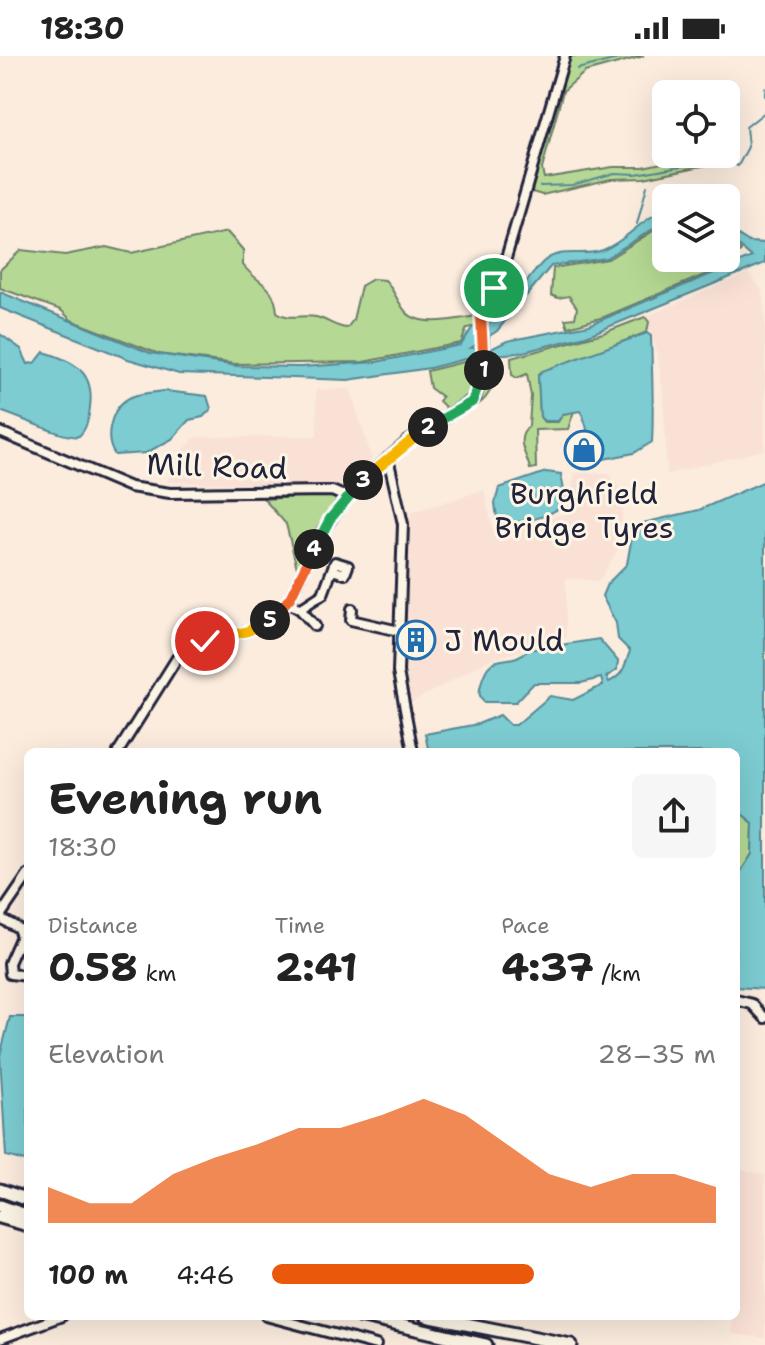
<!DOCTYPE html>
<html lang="en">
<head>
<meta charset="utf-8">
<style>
	:root { --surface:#fff; --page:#f6f6f6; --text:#222; --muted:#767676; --accent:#ea580c }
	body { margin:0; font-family:"Shantell Sans",sans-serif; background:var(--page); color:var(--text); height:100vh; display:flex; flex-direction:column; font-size:30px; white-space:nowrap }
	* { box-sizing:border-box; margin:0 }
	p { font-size:26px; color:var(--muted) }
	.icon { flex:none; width:44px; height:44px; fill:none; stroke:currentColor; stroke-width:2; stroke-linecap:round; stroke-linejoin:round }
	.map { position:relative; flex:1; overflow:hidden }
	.drawer { position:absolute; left:24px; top:692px; width:716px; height:572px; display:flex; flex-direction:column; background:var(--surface); border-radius:12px; box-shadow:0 8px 32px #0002 }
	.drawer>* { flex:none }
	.fabs { position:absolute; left:652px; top:24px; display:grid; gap:16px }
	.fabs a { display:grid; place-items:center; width:88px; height:88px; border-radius:12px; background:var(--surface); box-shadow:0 8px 32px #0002; font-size:40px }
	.pin { position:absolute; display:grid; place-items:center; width:68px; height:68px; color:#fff; margin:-34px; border:4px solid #fff; border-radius:50%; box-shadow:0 2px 8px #0007 }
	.km { position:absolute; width:40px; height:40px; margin:-20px; border-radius:50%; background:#222; color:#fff; font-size:22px; line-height:40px; text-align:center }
	.round { display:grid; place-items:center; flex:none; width:84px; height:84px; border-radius:12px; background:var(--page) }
	.summary { display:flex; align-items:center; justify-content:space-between; height:136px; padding:0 24px }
	h1 { font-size:44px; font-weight:700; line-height:60px }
	.stats { display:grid; grid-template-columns:repeat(3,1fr); gap:12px; height:136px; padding:8px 24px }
	.stats div { display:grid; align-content:center }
	.stats b { font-size:40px; font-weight:700 }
	.stats small { font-size:22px; font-weight:400 }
	.stats p { font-size:22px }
	.chart { height:224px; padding:16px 24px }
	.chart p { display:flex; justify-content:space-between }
	.chart svg { width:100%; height:144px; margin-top:8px; fill:var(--accent); opacity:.7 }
	ul { padding:0 24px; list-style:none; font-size:26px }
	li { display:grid; grid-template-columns:128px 96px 1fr; align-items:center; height:60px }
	li i { height:20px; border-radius:10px; background:var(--accent) }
	.status { display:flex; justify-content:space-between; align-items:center; height:56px; padding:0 40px; background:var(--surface); direction:ltr }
	.status svg { height:22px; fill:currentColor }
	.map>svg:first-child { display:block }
	.built { fill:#fae1d6 }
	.green { fill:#b5d994; stroke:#6c7e68; stroke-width:2 }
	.water { fill:#7bccd1; stroke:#578895; stroke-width:2 }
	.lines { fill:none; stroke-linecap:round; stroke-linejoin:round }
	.stream { stroke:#578895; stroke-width:2 }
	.minor-casing { stroke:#22223b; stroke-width:14 }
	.highway-casing { stroke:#22223b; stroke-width:17 }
	.minor { stroke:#fcf5e5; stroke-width:8 }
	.highway { stroke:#fcf5e5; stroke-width:11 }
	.split-1-casing { stroke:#fff; stroke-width:16 }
	.split-2-casing { stroke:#fff; stroke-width:16 }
	.split-3-casing { stroke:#fff; stroke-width:16 }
	.split-4-casing { stroke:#fff; stroke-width:16 }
	.split-5-casing { stroke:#fff; stroke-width:16 }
	.split-6-casing { stroke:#fff; stroke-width:16 }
	.split-1 { stroke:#f0652b; stroke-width:10 }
	.split-2 { stroke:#22a559; stroke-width:10 }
	.split-3 { stroke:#f5b400; stroke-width:10 }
	.split-4 { stroke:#22a559; stroke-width:10 }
	.split-5 { stroke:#f0652b; stroke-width:10 }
	.split-6 { stroke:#f5b400; stroke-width:10 }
	.labels { text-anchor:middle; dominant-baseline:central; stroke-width:6; stroke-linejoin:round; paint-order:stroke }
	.street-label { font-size:30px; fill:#22223b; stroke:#fcf5e5 }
	.poi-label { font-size:30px; fill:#22223b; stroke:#fcf5e5 }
</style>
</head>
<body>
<div class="status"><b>18:30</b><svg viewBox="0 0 49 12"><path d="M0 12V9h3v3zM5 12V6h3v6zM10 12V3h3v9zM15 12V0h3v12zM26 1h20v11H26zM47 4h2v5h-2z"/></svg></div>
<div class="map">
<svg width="765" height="1289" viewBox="0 0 765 1289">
	<rect width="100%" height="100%" fill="#fbecde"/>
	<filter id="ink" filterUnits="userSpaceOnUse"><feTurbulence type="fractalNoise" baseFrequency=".0125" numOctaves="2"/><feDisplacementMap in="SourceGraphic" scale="16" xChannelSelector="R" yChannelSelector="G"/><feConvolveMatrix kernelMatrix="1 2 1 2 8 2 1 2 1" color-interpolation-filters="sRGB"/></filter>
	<g filter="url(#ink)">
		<!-- built -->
		<g class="built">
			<polygon points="748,217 762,234 765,262 765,394 667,418 663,335 656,293 645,261"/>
			<polygon points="350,333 372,403 341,430 167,426 183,394 196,381 317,380 316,334"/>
			<polygon points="575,417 608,417 624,439 619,491 599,525 566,522 566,581 489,604 412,646 403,609 410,457 484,434 493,474 567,457"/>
			<polygon points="736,1112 765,1119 765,1282 731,1278 732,1260 736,1260"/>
		</g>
		<!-- green -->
		<g class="green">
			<polygon points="568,0 644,0 585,16 563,35 542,113 544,122 613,111 643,111 704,98 720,99 716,107 644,122 611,123 542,139 529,135"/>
			<polygon points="666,167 666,202 726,202 726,182 741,195 728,209 604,261 568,271 565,263 575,262 577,252 569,240 558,242 551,239 553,212 608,203"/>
			<path d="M227,176L243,194V209C259,230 274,226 277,256C289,265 301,258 316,261C327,263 334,271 347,272L353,264L361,230L373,223L385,224C394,234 398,247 406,256C420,272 457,263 476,260V270L467,272L461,287L363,306L236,308L159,298L71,264L61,254L0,232V214L21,194L65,199L106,191L131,197Z"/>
			<path d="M645,261L649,266L647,276L538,319L540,361L544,366H558L563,358L574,355L568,373L535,374L536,412L530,413C526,396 514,384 529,370L531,340L527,318L517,322L512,319L511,302L603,277Z"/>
			<path d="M480,302L502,305C492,334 486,357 449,355L439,345L442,341L430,332L427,315Z"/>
			<polygon points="327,439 337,443 298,516 286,468 264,443"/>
			<polygon points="736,753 753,767 752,798 740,817 736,815"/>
		</g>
		<!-- water -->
		<g class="water">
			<path d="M666,154V165L606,202L551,210L497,275L471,292L491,293L507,285L589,269L752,201L726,180V171L749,186L765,187V207L586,280L519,297L477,300L430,312L348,324L179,318L128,303L0,252V236L150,297L238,310L300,311L376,306L461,289L472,272C505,268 521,228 543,206C560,190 584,202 603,194C627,185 641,162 666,154Z"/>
			<path d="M647,277L651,280C652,316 654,351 652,386L634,397L604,403C585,394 591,371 580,355L563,358L558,365H544L540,361L538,319L542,315Z"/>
			<path d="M0,278L21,293L28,308L36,306L44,296C74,305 95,316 90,351C89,362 87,373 79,380C67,384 17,360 0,355Z"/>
			<path d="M165,335L207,340L211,353L203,361L189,364L172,383L146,397L115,399C103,382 111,350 131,341C140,337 154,336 165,335Z"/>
			<path d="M546,416L561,418L566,446C549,464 522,465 498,470L495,447L499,432Z"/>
			<path d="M765,425V933L736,931V815L740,817L752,798L753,767L736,753V696H453L428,692L425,678L478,668L500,659L510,669H516L550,640L573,644L603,629L601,622L581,627H534L516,646H484C478,638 479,637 481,628C490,591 508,613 528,594L599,583L618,605L617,614L606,621L609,626C625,618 624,610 630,595L618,583L616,567L602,540L607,528L627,508L634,469L699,454Z"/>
			<polygon points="10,961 28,961 28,1106 6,1100 0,1000"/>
		</g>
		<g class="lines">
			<!-- stream -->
			<g class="stream">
				<polyline points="577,13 630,0"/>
				<polyline points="765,32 765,40"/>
				<polyline points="540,130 572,129 615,117 636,118 721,103 738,110 748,91 746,71 765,56"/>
				<polyline points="637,168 647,130"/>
			</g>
			<!-- minor casing -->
			<g class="minor-casing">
				<g id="minor">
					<polyline points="0,376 130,431 170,437 332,435 346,441"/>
					<polyline points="388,402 403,468 398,616 413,696"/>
					<polyline points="287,546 300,553 315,570"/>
					<polyline points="300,553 323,538 335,506 348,510 345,518 332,514"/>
					<polyline points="352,553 351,564 399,575"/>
					<polyline points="118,696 177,602 199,587 248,575 271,563 290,542 323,474 353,433 407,386 475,342 484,314 482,256 504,209 565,0"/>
					<polyline points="0,860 28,819"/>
					<polyline points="0,862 18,872 21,880 9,907 10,918 28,920"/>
					<polyline points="736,944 752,948 765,962"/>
					<polyline points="266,1260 376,1289"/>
					<polyline points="0,1283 62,1260"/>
				</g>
			</g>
			<!-- highway casing -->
			<g class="highway-casing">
				<g id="highway">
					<polyline points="0,1134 28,1144"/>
					<polyline points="0,1150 28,1160"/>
					<polyline points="0,1161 28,1169"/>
					<polyline points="359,1260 486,1289"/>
					<polyline points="426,1260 571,1289"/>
				</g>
			</g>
			<!-- minor -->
			<use href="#minor" class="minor"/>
			<!-- highway -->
			<use href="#highway" class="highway"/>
		</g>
	</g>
	<g class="lines" filter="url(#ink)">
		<!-- split-1 casing -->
		<g class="split-1-casing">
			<polyline id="split-1" points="484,314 481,260 494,232"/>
		</g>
		<!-- split-2 casing -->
		<g class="split-2-casing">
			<polyline id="split-2" points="428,371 472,346 484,314"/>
		</g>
		<!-- split-3 casing -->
		<g class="split-3-casing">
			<polyline id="split-3" points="363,424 428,371"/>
		</g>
		<!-- split-4 casing -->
		<g class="split-4-casing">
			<polyline id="split-4" points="314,493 330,463 363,424"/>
		</g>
		<!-- split-5 casing -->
		<g class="split-5-casing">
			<polyline id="split-5" points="270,564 290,542 314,493"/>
		</g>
		<!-- split-6 casing -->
		<g class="split-6-casing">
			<polyline id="split-6" points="205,585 248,575 270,564"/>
		</g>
		<!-- split-1 -->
		<use href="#split-1" class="split-1"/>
		<!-- split-2 -->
		<use href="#split-2" class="split-2"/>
		<!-- split-3 -->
		<use href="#split-3" class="split-3"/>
		<!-- split-4 -->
		<use href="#split-4" class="split-4"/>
		<!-- split-5 -->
		<use href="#split-5" class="split-5"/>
		<!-- split-6 -->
		<use href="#split-6" class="split-6"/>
	</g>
	<!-- icons -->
	<defs>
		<g id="shop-ring" transform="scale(2)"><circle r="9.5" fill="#fcf5e5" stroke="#1f6fb2" stroke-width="1.5"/><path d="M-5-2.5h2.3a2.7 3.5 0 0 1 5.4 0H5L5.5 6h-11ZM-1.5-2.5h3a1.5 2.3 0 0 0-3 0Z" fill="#1f6fb2"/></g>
		<g id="building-ring" transform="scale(2)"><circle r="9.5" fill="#fcf5e5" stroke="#1f6fb2" stroke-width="1.5"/><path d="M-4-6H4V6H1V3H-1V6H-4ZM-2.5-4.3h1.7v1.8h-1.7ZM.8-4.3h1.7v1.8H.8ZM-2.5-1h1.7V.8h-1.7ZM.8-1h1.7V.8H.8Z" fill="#1f6fb2"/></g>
	</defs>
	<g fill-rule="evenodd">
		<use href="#shop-ring" x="584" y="394"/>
		<use href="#building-ring" x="416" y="584"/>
	</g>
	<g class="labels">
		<!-- street labels -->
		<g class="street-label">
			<text transform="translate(217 410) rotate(2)">Mill Road</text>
		</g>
		<!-- poi labels -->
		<g class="poi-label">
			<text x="584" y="437">Burghfield<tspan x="584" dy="34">Bridge Tyres</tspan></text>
			<text x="444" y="584" text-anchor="start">J Mould</text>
		</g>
	</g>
</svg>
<div class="fabs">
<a><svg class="icon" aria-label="locate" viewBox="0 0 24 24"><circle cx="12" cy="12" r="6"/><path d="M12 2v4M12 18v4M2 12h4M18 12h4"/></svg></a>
<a><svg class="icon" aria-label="layers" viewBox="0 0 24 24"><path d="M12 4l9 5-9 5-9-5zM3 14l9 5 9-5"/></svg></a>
</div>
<div class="pin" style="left:494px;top:232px;background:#1e9e55"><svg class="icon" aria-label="arrive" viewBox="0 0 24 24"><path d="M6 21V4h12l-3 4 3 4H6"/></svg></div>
<div class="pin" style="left:205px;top:585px;background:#d93025"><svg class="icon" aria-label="check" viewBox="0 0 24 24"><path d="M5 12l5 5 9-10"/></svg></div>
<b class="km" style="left:484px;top:314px">1</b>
<b class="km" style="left:428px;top:371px">2</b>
<b class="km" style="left:363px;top:424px">3</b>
<b class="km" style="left:314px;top:493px">4</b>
<b class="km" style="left:270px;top:564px">5</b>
<section class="drawer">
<div class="summary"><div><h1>Evening run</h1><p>18:30</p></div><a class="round"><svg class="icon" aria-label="share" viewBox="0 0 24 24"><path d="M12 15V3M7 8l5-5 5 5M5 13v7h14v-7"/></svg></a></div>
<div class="stats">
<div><p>Distance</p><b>0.58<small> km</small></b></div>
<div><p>Time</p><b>2:41</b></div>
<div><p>Pace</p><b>4:37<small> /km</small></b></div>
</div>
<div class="chart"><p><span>Elevation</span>28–35 m</p>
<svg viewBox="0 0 160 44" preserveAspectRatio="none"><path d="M0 44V33L10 38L20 38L30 29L40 24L50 20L60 15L70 15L80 11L90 6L100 11L110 20L120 29L130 33L140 29L150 29L160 33V44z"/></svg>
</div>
<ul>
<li><b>100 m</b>4:46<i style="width:59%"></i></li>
</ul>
</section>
</div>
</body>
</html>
